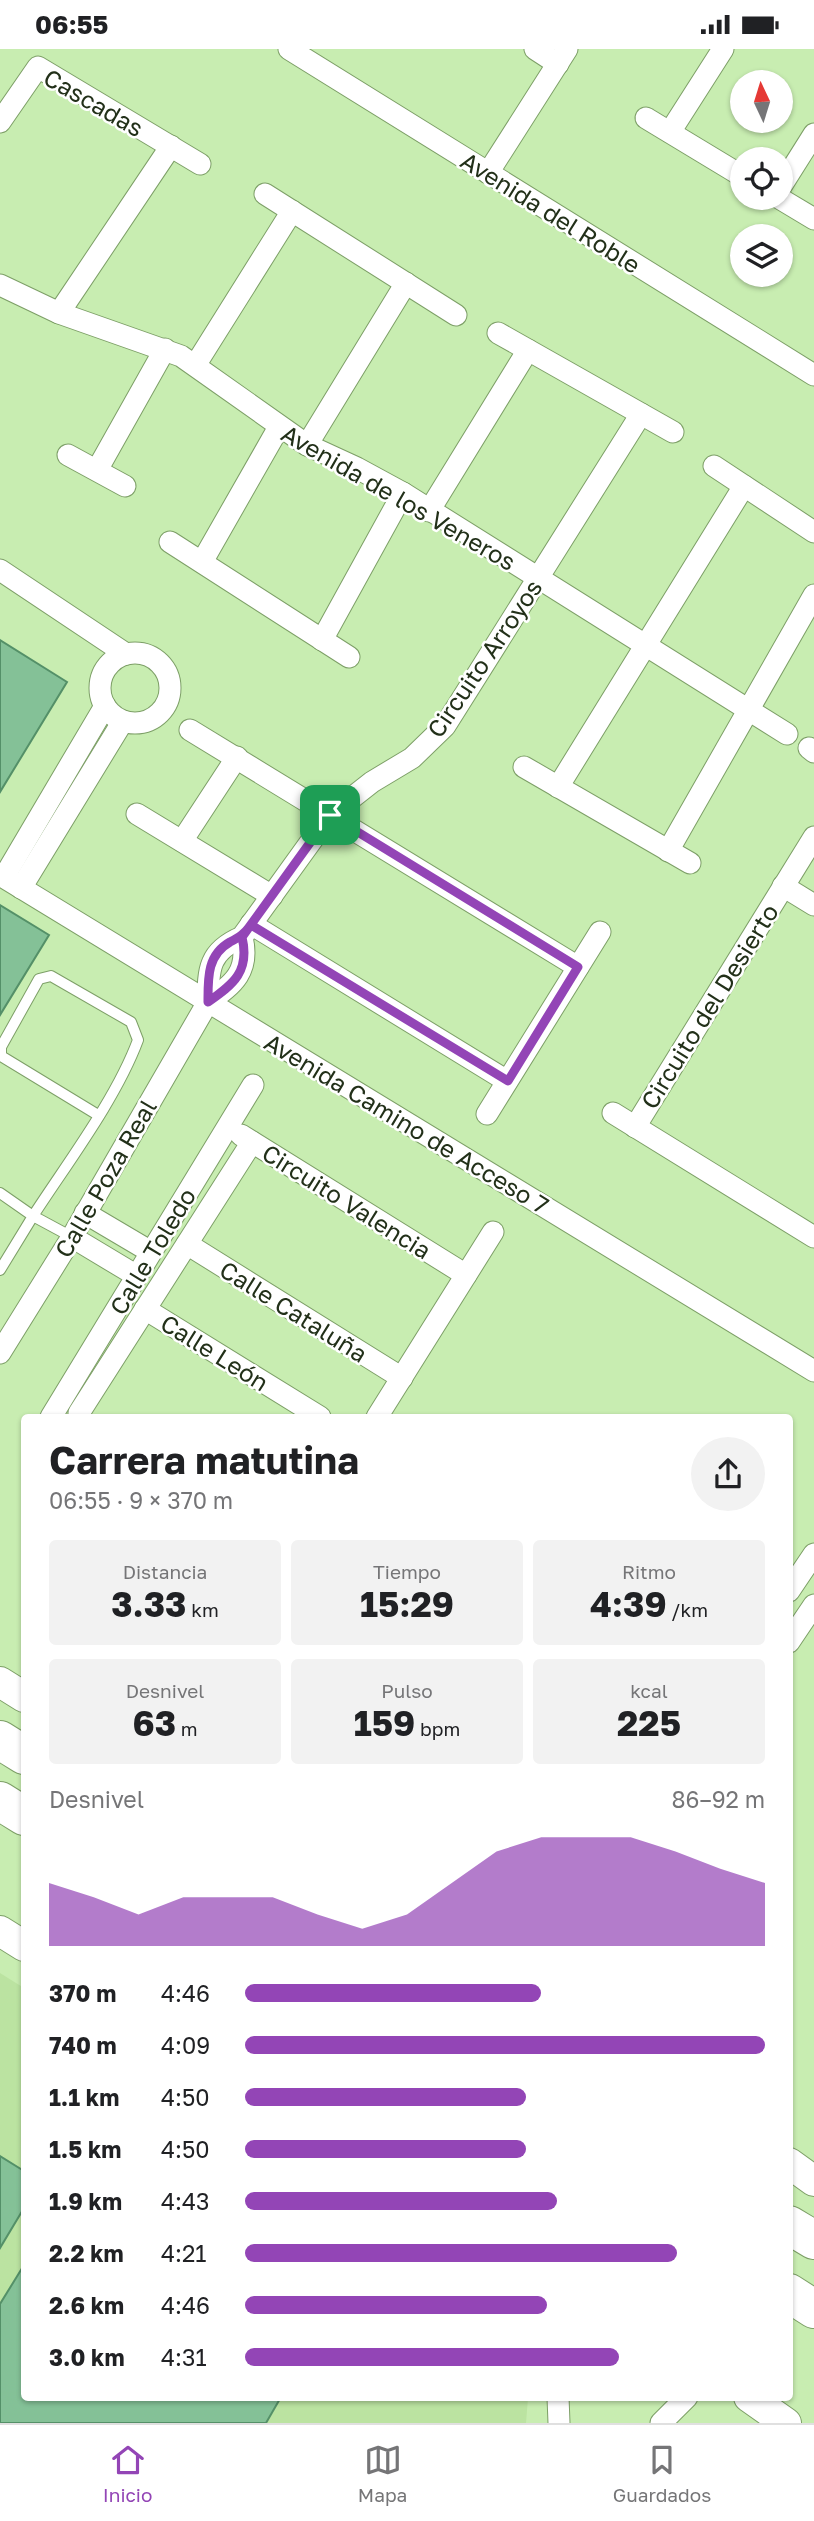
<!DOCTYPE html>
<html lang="es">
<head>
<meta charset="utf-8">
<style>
	:root { --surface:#fff; --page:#f2f2f2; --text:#202124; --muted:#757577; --line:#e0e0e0; --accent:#9345b6 }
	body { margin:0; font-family:"Golos Text",sans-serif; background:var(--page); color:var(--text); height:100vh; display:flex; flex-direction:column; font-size:26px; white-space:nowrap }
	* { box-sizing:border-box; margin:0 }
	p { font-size:23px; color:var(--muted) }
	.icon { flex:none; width:38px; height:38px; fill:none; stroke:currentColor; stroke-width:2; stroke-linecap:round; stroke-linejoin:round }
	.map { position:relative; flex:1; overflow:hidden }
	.panel { position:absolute; left:21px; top:1365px; width:772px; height:987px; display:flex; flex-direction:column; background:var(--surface); border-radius:7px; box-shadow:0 2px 5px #0004 }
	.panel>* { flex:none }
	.needle { width:46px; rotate:356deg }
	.controls { position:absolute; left:730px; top:21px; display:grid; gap:14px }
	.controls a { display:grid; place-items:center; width:63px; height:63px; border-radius:50%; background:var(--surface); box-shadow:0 2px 5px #0004; font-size:35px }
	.pin { position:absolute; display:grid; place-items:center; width:60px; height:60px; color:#fff; margin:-30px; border-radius:14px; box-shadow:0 4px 10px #0006 }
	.round { display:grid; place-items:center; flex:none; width:74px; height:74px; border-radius:37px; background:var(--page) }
	.head { display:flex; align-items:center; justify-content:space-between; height:119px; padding:0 28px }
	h1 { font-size:38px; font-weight:700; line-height:52px }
	.metrics { display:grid; grid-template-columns:repeat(3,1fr); gap:10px; height:119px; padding:7px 28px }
	.metrics div { display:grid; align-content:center; border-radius:7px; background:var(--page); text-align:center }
	.metrics b { font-size:35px; font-weight:700 }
	.metrics small { font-size:19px; font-weight:400 }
	.metrics p { font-size:19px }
	.chart { height:196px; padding:14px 28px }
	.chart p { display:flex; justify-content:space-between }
	.chart svg { width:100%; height:126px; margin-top:7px; fill:var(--accent); opacity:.7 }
	ul { padding:0 28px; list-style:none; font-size:23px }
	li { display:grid; grid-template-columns:112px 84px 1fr; align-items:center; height:52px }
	li i { height:18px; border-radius:9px; background:var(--accent) }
	.status { display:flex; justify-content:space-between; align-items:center; height:49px; padding:0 35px; background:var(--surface); direction:ltr }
	.status svg { height:19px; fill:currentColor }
	.tabs { display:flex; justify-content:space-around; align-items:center; height:98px; border-top:2px solid var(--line); background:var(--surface); font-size:19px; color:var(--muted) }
	.tabs a { display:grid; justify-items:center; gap:4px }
	.tabs .on { color:var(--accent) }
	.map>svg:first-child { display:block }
	.built { fill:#bbe3a1 }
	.building { fill:#84c197; stroke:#549068; stroke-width:2 }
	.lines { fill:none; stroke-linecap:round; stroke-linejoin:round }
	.lane-casing { stroke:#7d9f67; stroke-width:12 }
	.street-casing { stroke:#7d9f67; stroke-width:23 }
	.secondary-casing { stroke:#7d9f67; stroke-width:32 }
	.highway-casing { stroke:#7d9f67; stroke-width:40 }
	.lane { stroke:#fff; stroke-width:10 }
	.street { stroke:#fff; stroke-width:21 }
	.secondary { stroke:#fff; stroke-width:30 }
	.highway { stroke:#fff; stroke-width:38 }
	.route-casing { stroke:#fff; stroke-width:14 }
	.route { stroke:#9345b6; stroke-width:9 }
	.labels { text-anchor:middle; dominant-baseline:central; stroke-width:5; stroke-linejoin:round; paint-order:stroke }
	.street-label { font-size:24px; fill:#223019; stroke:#fff }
</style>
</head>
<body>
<div class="status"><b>06:55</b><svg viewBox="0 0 49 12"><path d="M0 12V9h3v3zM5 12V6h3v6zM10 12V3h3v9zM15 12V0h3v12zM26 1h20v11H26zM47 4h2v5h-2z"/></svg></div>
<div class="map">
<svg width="814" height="2374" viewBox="0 0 814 2374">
	<rect width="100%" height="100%" fill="#c8edb1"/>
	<!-- built -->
	<polygon class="built" points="0,1924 24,1939 24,2348 528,2349 526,2374 0,2374"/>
	<!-- building -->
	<g class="building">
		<polygon points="0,591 67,633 0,743"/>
		<polygon points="0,856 49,886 0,966"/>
		<polygon points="0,2107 24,2122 24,2159 0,2199"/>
		<polygon points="24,2216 24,2348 281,2348 266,2374 0,2374 0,2255"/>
	</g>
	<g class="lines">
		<!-- lane casing -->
		<g class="lane-casing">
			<g id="lane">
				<polyline points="0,1144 33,1167 0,1221"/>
				<path d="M72,1188L33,1167C68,1113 116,1050 138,991L131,973L51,927L39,930L1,998V1007L98,1066"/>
			</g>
		</g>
		<!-- street casing -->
		<g class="street-casing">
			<g id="street">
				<polyline points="289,0 814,326"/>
				<polyline points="535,0 558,15"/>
				<polyline points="646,69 742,127"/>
				<polyline points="0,73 38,18 200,115"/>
				<polyline points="670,83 723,0"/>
				<polyline points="488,124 567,0"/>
				<polyline points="780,139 814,85"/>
				<polyline points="265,145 456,266"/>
				<polyline points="779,149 814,170"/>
				<polyline points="0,236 59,264 181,307 307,396 357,419 403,444 787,685"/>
				<polyline points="59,264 171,97"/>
				<polyline points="498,284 673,383"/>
				<polyline points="196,315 292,162"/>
				<polyline points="307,396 406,234"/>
				<polyline points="68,406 125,437"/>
				<polyline points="714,417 814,483"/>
				<polyline points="97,421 165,300"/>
				<polyline points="429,462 528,301"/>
				<polyline points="170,493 349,608"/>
				<polyline points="202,513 279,378"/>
				<polyline points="0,521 126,605"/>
				<polyline points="322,591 403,444"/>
				<circle cx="135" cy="639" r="35"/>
				<polyline points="190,681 578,918"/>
				<polyline points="809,699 814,703"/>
				<polyline points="524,718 690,814"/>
				<polyline points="558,738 744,437"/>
				<polyline points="137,765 272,847"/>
				<polyline points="182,792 237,708"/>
				<polyline points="668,802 814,546"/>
				<polyline points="0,826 814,1322"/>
				<polyline points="4,828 105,657"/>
				<polyline points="783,837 814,856"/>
				<polyline points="21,839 123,672"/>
				<polyline points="251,875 507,1032"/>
				<path d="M208,953C208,920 209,902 242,888L330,766L372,733L412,709L445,677L641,365"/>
				<polyline points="613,1064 814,1188"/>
				<polyline points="487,1065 600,883"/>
				<polyline points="635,1078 814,788"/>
				<polyline points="241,1086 466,1226"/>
				<polyline points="85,1164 151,1203"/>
				<polyline points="72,1188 137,1227"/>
				<polyline points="187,1195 402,1329"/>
				<polyline points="145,1260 320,1368"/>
				<path d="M0,1304L72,1188L208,953C234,935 250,922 242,888"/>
				<polyline points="79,1364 252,1093"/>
				<polyline points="51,1368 253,1036"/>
				<polyline points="377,1368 493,1183"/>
				<polyline points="789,1542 814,1505"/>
				<polyline points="789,1593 814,1556"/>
				<polyline points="558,2348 559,2374"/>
				<polyline points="661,2374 687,2348"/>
			</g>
		</g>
		<!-- secondary casing -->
		<g class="secondary-casing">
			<g id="secondary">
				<polyline points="0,1633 24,1648"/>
				<polyline points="0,1882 24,1897"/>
				<polyline points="789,2114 814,2132"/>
				<polyline points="749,2348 786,2374"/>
			</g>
		</g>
		<!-- highway casing -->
		<g class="highway-casing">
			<g id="highway">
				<polyline points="0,1691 24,1706"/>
				<polyline points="0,1752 24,1767"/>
				<polyline points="789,2176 814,2191"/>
				<polyline points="789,2244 814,2260"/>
			</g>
		</g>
		<!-- lane -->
		<use href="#lane" class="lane"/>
		<!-- street -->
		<use href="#street" class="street"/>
		<!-- secondary -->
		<use href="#secondary" class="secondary"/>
		<!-- highway -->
		<use href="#highway" class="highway"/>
	</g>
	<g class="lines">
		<!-- route casing -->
		<g class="route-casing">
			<path id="route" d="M330,766L242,888C250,922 234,935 208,953C208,929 207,906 230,893C240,888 244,885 251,876L508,1032L578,918L330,766"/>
		</g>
		<!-- route -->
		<use href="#route" class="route"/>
	</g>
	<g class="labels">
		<!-- street labels -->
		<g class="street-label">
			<text transform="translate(94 53) rotate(30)">Cascadas</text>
			<text transform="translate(551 163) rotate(32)">Avenida del Roble</text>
			<text transform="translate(399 448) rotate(30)">Avenida de los Veneros</text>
			<text transform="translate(484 609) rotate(-56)">Circuito Arroyos</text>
			<text transform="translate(709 957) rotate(-58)">Circuito del Desierto</text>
			<text transform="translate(407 1074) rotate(31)">Avenida Camino de Acceso 7</text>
			<text transform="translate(105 1129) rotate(-60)">Calle Poza Real</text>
			<text transform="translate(347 1152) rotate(32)">Circuito Valencia</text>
			<text transform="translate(152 1202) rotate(-59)">Calle Toledo</text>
			<text transform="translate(294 1262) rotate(32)">Calle Cataluña</text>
			<text transform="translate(215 1303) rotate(32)">Calle León</text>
		</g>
	</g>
</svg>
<div class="controls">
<a><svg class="needle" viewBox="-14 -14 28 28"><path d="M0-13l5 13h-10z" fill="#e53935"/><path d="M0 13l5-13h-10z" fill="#757577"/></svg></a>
<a><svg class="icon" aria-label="locate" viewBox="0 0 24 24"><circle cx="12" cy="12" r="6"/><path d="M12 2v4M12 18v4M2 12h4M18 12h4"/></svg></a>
<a><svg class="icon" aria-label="layers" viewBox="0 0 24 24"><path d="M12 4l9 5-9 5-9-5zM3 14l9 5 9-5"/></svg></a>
</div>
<div class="pin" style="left:330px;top:766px;background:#1e9e55"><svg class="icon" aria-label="arrive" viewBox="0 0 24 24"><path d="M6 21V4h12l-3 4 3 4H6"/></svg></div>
<section class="panel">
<div class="head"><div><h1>Carrera matutina</h1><p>06:55 · 9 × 370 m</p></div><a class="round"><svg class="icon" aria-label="share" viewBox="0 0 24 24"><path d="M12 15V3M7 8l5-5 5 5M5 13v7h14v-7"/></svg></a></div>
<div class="metrics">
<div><p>Distancia</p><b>3.33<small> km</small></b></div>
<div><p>Tiempo</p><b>15:29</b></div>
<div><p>Ritmo</p><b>4:39<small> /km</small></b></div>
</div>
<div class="metrics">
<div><p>Desnivel</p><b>63<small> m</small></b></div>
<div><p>Pulso</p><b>159<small> bpm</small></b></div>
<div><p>kcal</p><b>225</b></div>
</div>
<div class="chart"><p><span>Desnivel</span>86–92 m</p>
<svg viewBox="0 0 160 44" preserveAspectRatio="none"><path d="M0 44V22L10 27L20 33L30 27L40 27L50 27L60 33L70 38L80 33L90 22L100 11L110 6L120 6L130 6L140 11L150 17L160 22V44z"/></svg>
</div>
<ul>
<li><b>370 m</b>4:46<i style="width:57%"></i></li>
<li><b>740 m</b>4:09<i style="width:100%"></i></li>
<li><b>1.1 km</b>4:50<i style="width:54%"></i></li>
<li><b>1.5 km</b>4:50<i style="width:54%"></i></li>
<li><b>1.9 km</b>4:43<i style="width:60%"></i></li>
<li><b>2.2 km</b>4:21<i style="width:83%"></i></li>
<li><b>2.6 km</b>4:46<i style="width:58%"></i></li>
<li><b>3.0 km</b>4:31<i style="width:72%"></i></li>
</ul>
</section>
</div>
<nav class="tabs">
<a class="on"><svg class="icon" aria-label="home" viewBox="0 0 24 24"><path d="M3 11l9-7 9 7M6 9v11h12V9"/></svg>Inicio</a>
<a><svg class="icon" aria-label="map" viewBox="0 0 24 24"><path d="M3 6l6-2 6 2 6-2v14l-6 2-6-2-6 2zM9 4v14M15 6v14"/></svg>Mapa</a>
<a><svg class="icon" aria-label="saved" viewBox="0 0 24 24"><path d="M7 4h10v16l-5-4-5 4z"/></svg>Guardados</a>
</nav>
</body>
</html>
